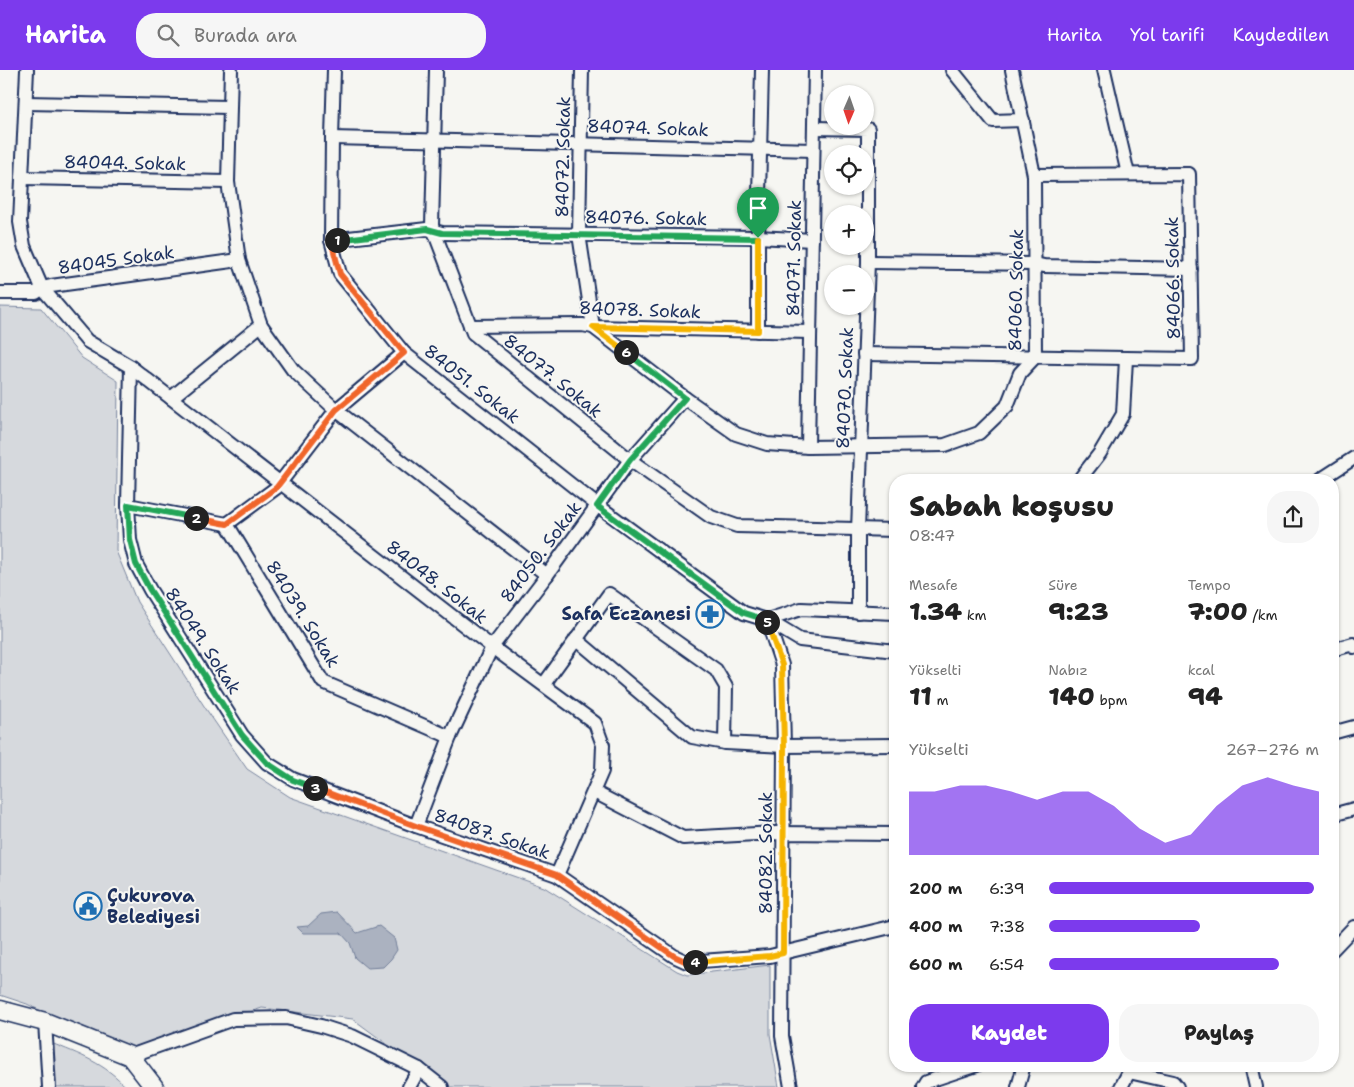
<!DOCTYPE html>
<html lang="tr">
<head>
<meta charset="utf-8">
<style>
	:root { --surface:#fff; --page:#f6f6f6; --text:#222; --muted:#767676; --accent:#7c3aed }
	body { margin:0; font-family:"Shantell Sans",sans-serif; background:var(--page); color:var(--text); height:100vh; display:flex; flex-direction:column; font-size:19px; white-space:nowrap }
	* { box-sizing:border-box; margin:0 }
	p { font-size:16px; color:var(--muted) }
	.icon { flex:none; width:28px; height:28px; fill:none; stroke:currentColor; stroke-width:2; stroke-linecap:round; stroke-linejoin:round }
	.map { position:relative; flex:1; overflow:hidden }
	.sheet { position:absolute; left:889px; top:404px; width:450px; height:598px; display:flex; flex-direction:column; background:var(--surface); border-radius:20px; box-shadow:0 1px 4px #0004 }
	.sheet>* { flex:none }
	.needle { width:32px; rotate:182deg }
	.tools { position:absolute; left:824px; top:15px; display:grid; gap:10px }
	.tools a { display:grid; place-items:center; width:50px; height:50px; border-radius:50%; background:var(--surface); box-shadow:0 1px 4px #0004; font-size:25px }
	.pin { position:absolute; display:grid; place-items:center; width:42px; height:42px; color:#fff; margin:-51px -21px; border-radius:50% 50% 50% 0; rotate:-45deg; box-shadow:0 0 5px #0007 }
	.pin .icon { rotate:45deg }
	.km { position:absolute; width:25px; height:25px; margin:-12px; border-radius:50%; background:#222; color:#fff; font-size:14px; line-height:25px; text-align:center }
	.round { display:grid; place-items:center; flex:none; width:52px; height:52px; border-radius:20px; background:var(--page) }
	.headline { display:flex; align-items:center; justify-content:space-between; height:85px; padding:0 20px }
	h1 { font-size:28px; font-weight:800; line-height:38px }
	.figures { display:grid; grid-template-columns:repeat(3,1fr); gap:8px; height:85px; padding:5px 20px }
	.figures div { display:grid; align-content:center }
	.figures b { font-size:25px; font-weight:800 }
	.figures small { font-size:14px; font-weight:400 }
	.figures p { font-size:14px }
	.chart { height:140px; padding:10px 20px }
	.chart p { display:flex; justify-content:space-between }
	.chart svg { width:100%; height:90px; margin-top:5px; fill:var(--accent); opacity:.7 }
	.action { display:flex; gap:10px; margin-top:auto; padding:10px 20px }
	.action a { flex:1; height:58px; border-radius:20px; background:var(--accent); color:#fff; font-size:20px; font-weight:800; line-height:58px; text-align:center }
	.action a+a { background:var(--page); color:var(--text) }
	ul { padding:0 20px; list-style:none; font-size:16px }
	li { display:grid; grid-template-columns:80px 60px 1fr; align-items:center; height:38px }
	li i { height:12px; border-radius:6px; background:var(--accent) }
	header { display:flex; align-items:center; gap:30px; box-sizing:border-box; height:70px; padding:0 25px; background:var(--accent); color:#fff }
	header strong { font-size:24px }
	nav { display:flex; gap:28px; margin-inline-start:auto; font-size:18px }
	.search { width:350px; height:45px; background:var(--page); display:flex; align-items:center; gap:12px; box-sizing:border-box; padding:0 18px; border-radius:20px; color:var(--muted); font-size:19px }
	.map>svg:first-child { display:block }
	.green { fill:#d6d9dd; stroke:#78849e }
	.water { fill:#abb2c0; stroke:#717e99 }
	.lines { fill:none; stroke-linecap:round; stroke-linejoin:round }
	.minor-casing { stroke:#1b2f5e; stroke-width:16 }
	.secondary-casing { stroke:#1b2f5e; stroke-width:21 }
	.minor { stroke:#f6f6f2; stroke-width:12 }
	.secondary { stroke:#f6f6f2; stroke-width:18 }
	.split-1-casing { stroke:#fff; stroke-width:10 }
	.split-2-casing { stroke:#fff; stroke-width:10 }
	.split-3-casing { stroke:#fff; stroke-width:10 }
	.split-4-casing { stroke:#fff; stroke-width:10 }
	.split-5-casing { stroke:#fff; stroke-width:10 }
	.split-6-casing { stroke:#fff; stroke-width:10 }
	.split-7-casing { stroke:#fff; stroke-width:10 }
	.split-1 { stroke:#22a559; stroke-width:6 }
	.split-2 { stroke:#f0652b; stroke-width:6 }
	.split-3 { stroke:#22a559; stroke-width:6 }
	.split-4 { stroke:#f0652b; stroke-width:6 }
	.split-5 { stroke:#f5b400; stroke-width:6 }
	.split-6 { stroke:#22a559; stroke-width:6 }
	.split-7 { stroke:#f5b400; stroke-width:6 }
	.labels { text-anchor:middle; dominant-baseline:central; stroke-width:4; stroke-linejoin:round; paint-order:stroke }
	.street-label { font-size:18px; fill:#1b2f5e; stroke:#f6f6f2 }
	.poi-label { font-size:18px; font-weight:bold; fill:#1b2f5e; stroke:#f6f6f2; text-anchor:end }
</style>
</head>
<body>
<header>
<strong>Harita</strong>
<div class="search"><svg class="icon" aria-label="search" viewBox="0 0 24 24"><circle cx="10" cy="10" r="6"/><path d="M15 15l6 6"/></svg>Burada ara</div>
<nav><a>Harita</a><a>Yol tarifi</a><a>Kaydedilen</a></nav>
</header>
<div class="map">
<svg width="1354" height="1017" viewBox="0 0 1354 1017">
	<rect width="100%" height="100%" fill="#f6f6f2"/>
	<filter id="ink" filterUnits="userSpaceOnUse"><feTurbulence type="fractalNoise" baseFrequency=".02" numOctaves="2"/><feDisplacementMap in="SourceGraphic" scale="10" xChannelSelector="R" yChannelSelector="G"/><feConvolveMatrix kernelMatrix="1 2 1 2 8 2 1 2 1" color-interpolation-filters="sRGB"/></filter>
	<g filter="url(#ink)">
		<!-- green -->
		<g class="green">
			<polygon points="0,237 41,238 82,288 118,311 116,481 137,532 206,639 247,699 290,727 544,817 677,901 687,905 770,895 770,964 779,1017 445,1017 353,949 262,938 124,983 27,934 0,925"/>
			<path d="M51,973C79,984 106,994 126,1017H54Z"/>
		</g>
		<!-- water -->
		<polygon class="water" points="337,842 357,863 379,856 394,868 397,880 391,889 383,897 367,898 355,888 350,873 341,863 303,863 297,857 308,856 321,844"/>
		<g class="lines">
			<!-- minor casing -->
			<g class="minor-casing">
				<g id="minor">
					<polyline points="27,0 20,152 24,176 42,218 87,271 131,297 492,577 595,653 603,675 602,701 557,805"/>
					<polyline points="231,0 228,112 239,190 261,255 293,300 336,340 547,505"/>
					<polyline points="334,0 332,68 331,170 340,204 404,283 597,435 744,543 767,550 800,570 895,581"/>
					<polyline points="436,0 432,156 473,263 630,390 711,447 737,456 895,460"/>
					<polyline points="582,0 579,164 593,257 685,328 736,364 767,374 808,377 945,375 979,363 1007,336 1020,303 1035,287 1034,105 1012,0"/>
					<polyline points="952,0 993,51 1023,50"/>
					<polyline points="1104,0 1128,104"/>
					<polyline points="26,33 229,37"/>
					<polyline points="814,58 868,59 868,192 858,460 858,542"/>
					<polyline points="332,68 813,80"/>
					<polyline points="22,108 228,112"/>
					<polyline points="331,170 427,159 442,163 758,167 812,170"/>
					<polyline points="868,192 1035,194 1044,196 1191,199"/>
					<polyline points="0,223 36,223 42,218 51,216 239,190"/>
					<polyline points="470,256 582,255 593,257 809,262"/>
					<polyline points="758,261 758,167 762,0"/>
					<polyline points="864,284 1192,289 1189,104 1034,105"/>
					<polyline points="131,297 128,435 130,470 136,494 150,520 242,665 267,693 293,709 416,756 557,805 674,886 687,892 770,886 895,856"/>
					<polyline points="171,328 261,255"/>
					<polyline points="808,377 815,0"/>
					<polyline points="1079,410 1100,383 1123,344 1126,289"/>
					<polyline points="1320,410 1354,388"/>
					<polyline points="128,435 227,454 276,418 336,340 404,283"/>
					<polyline points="227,454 323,612 450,667"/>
					<polyline points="767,550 782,595 784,676 782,966 791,1017"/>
					<polyline points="767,550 801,539 895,543"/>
					<polyline points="576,569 692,667 725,673 784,676 895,675"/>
					<polyline points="1332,580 1353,574 1354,577"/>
					<polyline points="544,614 609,524 716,600 726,617 725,673"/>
					<polyline points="1332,663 1354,657"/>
					<polyline points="594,722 683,768 776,763 895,764"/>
					<polyline points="1332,745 1354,739"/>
					<polyline points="416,756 450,667 492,577 547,505 630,390 685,328"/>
					<polyline points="1332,880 1354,857"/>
					<polyline points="45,952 49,1017"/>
					<polyline points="130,986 233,949 286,948 321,956 352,966 419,999 442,1017"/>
					<polyline points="1251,995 1256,1017"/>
					<polyline points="1129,1002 1173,1012 1177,1017"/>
					<polyline points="409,1017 419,999"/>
					<polyline points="923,1017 926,1012 977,995"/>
					<polyline points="1018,1017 1024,995"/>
					<polyline points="1121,1017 1129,1002 1130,995"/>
				</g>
			</g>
			<!-- secondary casing -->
			<g class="secondary-casing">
				<polyline id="secondary" points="0,940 45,952 130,986 154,1017"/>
			</g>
			<!-- minor -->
			<use href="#minor" class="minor"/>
			<!-- secondary -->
			<use href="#secondary" class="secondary"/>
		</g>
	</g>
	<g class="lines" filter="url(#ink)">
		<!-- split-1 casing -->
		<g class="split-1-casing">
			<polyline id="split-1" points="337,170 427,159 442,163 758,168"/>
		</g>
		<!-- split-2 casing -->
		<g class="split-2-casing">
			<polyline id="split-2" points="196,448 227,454 276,418 336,340 404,283 340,204 331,170 337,170"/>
		</g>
		<!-- split-3 casing -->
		<g class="split-3-casing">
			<polyline id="split-3" points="196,448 128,435 130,470 136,494 150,520 242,665 267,693 293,710 315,718"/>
		</g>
		<!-- split-4 casing -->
		<g class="split-4-casing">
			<polyline id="split-4" points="315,718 416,756 557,805 674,886 687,892 695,892"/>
		</g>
		<!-- split-5 casing -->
		<g class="split-5-casing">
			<polyline id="split-5" points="695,892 770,886 783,883 784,676 782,595 767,552"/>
		</g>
		<!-- split-6 casing -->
		<g class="split-6-casing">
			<polyline id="split-6" points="626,282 685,328 630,390 597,436 744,543 766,550 767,552"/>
		</g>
		<!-- split-7 casing -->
		<g class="split-7-casing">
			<polyline id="split-7" points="626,282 593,257 758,261 758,168"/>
		</g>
		<!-- split-1 -->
		<use href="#split-1" class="split-1"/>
		<!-- split-2 -->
		<use href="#split-2" class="split-2"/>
		<!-- split-3 -->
		<use href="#split-3" class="split-3"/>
		<!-- split-4 -->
		<use href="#split-4" class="split-4"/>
		<!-- split-5 -->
		<use href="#split-5" class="split-5"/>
		<!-- split-6 -->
		<use href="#split-6" class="split-6"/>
		<!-- split-7 -->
		<use href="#split-7" class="split-7"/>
	</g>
	<!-- icons -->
	<defs>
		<g id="pharmacy-ring" transform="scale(1.4375)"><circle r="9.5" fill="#f6f6f2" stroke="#1f6fb2" stroke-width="1.5"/><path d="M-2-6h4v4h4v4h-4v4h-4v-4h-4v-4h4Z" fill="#1f6fb2"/></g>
		<g id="civic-ring" transform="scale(1.4375)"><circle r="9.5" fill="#f6f6f2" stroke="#1f6fb2" stroke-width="1.5"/><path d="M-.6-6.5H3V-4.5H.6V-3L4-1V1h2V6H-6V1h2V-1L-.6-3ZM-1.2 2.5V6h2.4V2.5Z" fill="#1f6fb2"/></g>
	</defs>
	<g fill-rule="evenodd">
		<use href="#pharmacy-ring" x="710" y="544"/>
		<use href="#civic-ring" x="88" y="836"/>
	</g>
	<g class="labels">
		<!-- street labels -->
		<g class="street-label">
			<text transform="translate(648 58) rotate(2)">84074. Sokak</text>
			<text transform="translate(563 87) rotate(-89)">84072. Sokak</text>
			<text transform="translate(125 93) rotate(1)">84044. Sokak</text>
			<text transform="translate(646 148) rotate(1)">84076. Sokak</text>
			<text transform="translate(794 188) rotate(-89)">84071. Sokak</text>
			<text transform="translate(116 190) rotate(-8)">84045 Sokak</text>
			<text transform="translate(1173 208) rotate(-91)">84066. Sokak</text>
			<text transform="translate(1016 220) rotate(-89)">84060. Sokak</text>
			<text transform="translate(640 240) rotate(2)">84078. Sokak</text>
			<text transform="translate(553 306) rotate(39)">84077. Sokak</text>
			<text transform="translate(472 314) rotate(38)">84051. Sokak</text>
			<text transform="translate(845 318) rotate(-88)">84070. Sokak</text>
			<text transform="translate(541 482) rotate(-53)">84050. Sokak</text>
			<text transform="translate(437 512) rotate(38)">84048. Sokak</text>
			<text transform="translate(303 544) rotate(58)">84039. Sokak</text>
			<text transform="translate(203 571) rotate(57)">84049. Sokak</text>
			<text transform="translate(492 764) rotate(19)">84087. Sokak</text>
			<text transform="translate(766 783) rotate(-90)">84082. Sokak</text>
		</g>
		<!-- poi labels -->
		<g class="poi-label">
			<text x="691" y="544">Safa Eczanesi</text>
			<text x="107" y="826" text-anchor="start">Çukurova<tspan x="107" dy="21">Belediyesi</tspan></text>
		</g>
	</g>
</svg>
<div class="tools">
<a><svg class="needle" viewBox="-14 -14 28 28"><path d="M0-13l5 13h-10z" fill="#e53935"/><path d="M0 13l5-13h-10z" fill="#767676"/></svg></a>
<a><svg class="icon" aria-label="locate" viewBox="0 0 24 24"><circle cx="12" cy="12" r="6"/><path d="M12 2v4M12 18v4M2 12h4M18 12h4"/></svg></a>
<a>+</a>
<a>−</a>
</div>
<div class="pin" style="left:758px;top:168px;background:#1e9e55"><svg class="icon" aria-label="arrive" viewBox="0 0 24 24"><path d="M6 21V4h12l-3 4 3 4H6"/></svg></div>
<b class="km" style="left:337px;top:170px">1</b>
<b class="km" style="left:196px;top:448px">2</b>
<b class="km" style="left:315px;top:718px">3</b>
<b class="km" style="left:695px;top:892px">4</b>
<b class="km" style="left:767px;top:552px">5</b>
<b class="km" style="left:626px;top:282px">6</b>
<section class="sheet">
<div class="headline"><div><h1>Sabah koşusu</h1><p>08:47</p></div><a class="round"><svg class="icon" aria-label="share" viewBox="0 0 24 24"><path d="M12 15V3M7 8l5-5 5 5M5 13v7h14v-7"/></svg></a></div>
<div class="figures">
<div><p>Mesafe</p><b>1.34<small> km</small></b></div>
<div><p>Süre</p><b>9:23</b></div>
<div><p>Tempo</p><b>7:00<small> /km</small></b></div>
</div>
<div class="figures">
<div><p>Yükselti</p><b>11<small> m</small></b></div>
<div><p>Nabız</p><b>140<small> bpm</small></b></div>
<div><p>kcal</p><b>94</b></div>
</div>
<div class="chart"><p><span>Yükselti</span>267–276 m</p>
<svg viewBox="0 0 160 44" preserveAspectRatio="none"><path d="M0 44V13L10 13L20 10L30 10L40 13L50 17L60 13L70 13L80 20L90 31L100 38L110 34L120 20L130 10L140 6L150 10L160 13V44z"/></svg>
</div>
<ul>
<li><b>200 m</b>6:39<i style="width:98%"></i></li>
<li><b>400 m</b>7:38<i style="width:56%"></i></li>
<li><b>600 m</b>6:54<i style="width:85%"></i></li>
</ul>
<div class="action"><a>Kaydet</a><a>Paylaş</a></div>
</section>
</div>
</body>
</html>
